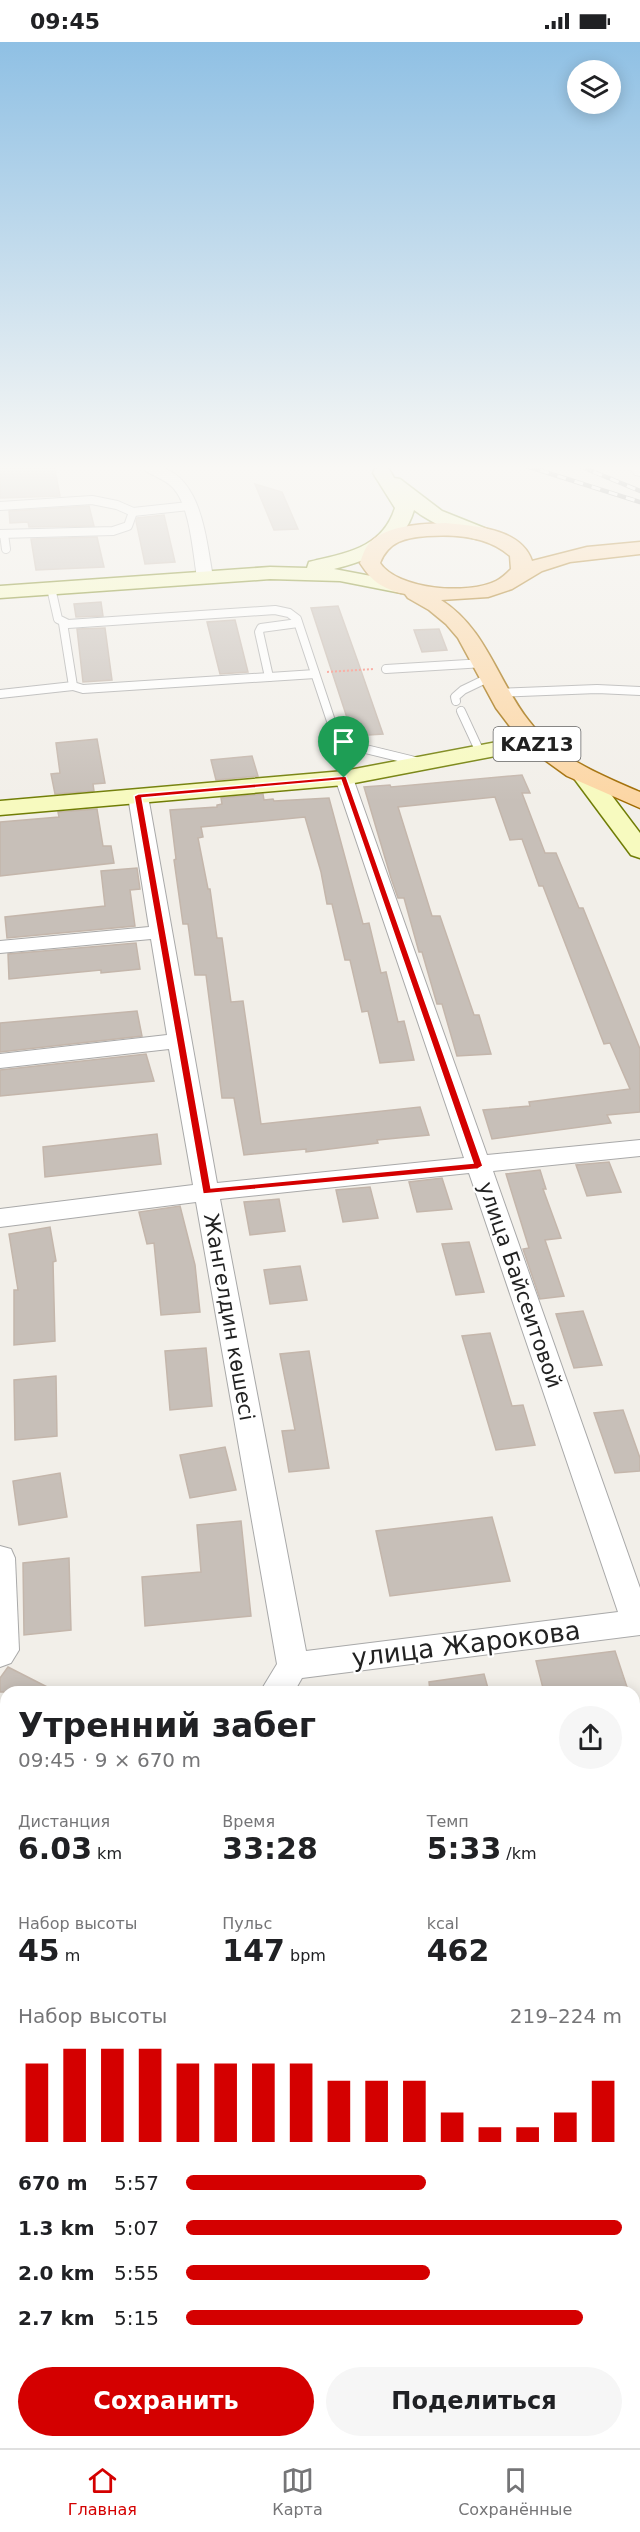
<!DOCTYPE html>
<html lang="ru">
<head>
<meta charset="utf-8">
<style>
	:root { --surface:#fff; --page:#f6f6f6; --text:#202124; --muted:#757577; --line:#e0e0e0; --accent:#d40000 }
	body { margin:0; font-family:"DejaVu Sans",sans-serif; background:var(--page); color:var(--text); height:100vh; display:flex; flex-direction:column; font-size:22px; white-space:nowrap }
	* { box-sizing:border-box; margin:0 }
	p { font-size:20px; color:var(--muted) }
	.icon { flex:none; width:33px; height:33px; fill:none; stroke:currentColor; stroke-width:2; stroke-linecap:round; stroke-linejoin:round }
	.map { position:relative; flex:1; overflow:hidden }
	.panel { position:absolute; left:0px; top:1644px; width:640px; height:762px; display:flex; flex-direction:column; background:var(--surface); border-radius:18px 18px 0 0; box-shadow:0 3px 15px #0003 }
	.panel>* { flex:none }
	.fabs { position:absolute; left:567px; top:18px; display:grid; gap:12px }
	.fabs a { display:grid; place-items:center; width:54px; height:54px; border-radius:50%; background:var(--surface); box-shadow:0 3px 15px #0003; font-size:30px }
	.pin { position:absolute; display:grid; place-items:center; width:51px; height:51px; color:#fff; margin:-62px -26px; border-radius:50% 50% 50% 0; rotate:-45deg; box-shadow:0 0 6px #0007 }
	.pin .icon { rotate:45deg }
	.round { display:grid; place-items:center; flex:none; width:63px; height:63px; border-radius:32px; background:var(--page) }
	.head { display:flex; align-items:center; justify-content:space-between; height:102px; padding:0 18px }
	h1 { font-size:33px; font-weight:600; line-height:45px }
	.stats { display:grid; grid-template-columns:repeat(3,1fr); gap:9px; height:102px; padding:6px 18px }
	.stats div { display:grid; align-content:center }
	.stats b { font-size:30px; font-weight:600 }
	.stats small { font-size:16px; font-weight:400 }
	.stats p { font-size:16px }
	.chart { height:168px; padding:12px 18px }
	.chart p { display:flex; justify-content:space-between }
	.chart svg { width:100%; height:108px; margin-top:6px; stroke:var(--accent); stroke-width:6 }
	.cta { display:flex; gap:12px; margin-top:auto; padding:12px 18px }
	.cta a { flex:1; height:69px; border-radius:36px; background:var(--accent); color:#fff; font-size:24px; font-weight:600; line-height:69px; text-align:center }
	.cta a+a { background:var(--page); color:var(--text) }
	ul { padding:0 18px; list-style:none; font-size:20px }
	li { display:grid; grid-template-columns:96px 72px 1fr; align-items:center; height:45px }
	li i { height:15px; border-radius:8px; background:var(--accent) }
	.status { display:flex; justify-content:space-between; align-items:center; height:42px; padding:0 30px; background:var(--surface); direction:ltr }
	.status svg { height:16px; fill:currentColor }
	.menu { display:flex; justify-content:space-around; align-items:center; height:84px; border-top:2px solid var(--line); background:var(--surface); font-size:16px; color:var(--muted) }
	.menu a { display:grid; justify-items:center; gap:3px }
	.menu .current { color:var(--accent) }
	.map>svg:first-child { display:block }
	.building { fill:#c7bfb8; stroke:#c4b6ab; stroke-width:1.5 }
	.lines { fill:none; stroke-linecap:round; stroke-linejoin:round }
	.lane-casing { stroke:#a9a9a9; stroke-width:10 }
	.street-casing { stroke:#a9a9a9; stroke-width:2 }
	.secondary-casing { stroke:#707d05; stroke-width:3 }
	.primary-casing { stroke:#a06b00; stroke-width:3 }
	.path { stroke:#fa8072; stroke-width:2; stroke-dasharray:2 2; stroke-linecap:butt }
	.lane { stroke:#fff; stroke-width:8 }
	.street { fill:#fff; fill-rule:evenodd }
	.secondary { fill:#f7fabf; fill-rule:evenodd }
	.primary { fill:#fcd6a4; fill-rule:evenodd }
	.rail-casing { stroke:#707070; stroke-width:4.5 }
	.rail { stroke:#fff; stroke-width:3; stroke-dasharray:9; stroke-linecap:butt }
	.route { fill:#d40000; stroke:#fff; stroke-width:1.5; fill-rule:evenodd }
	.labels { text-anchor:middle; dominant-baseline:central; stroke-width:4.5; stroke-linejoin:round; paint-order:stroke }
	.shield { fill:#fff; stroke:#646464; stroke-width:1.5 }
	.shield-label { font-size:20px; font-weight:bold; fill:#222 }
	.street-label { font-size:21px; fill:#222; stroke:#fff }
	.near-street-label { font-size:26px; fill:#222; stroke:#fff }
</style>
</head>
<body>
<div class="status"><b>09:45</b><svg viewBox="0 0 49 12"><path d="M0 12V9h3v3zM5 12V6h3v6zM10 12V3h3v9zM15 12V0h3v12zM26 1h20v11H26zM47 4h2v5h-2z"/></svg></div>
<div class="map">
<svg width="640" height="2406" viewBox="0 0 640 2406">
	<rect width="100%" height="100%" fill="#f2efe9"/>
	<!-- building -->
	<g class="building">
		<polygon points="0,423 54,423 60,454 0,456"/>
		<polygon points="255,442 282,450 298,487 274,488"/>
		<polygon points="89,464 94,484 29,485 28,480 10,481 9,469"/>
		<polygon points="164,473 175,520 145,522 136,479 137,476"/>
		<polygon points="97,495 104,525 36,528 31,497"/>
		<polygon points="101,560 103,574 76,575 74,562"/>
		<polygon points="338,564 358,620 383,692 353,694 311,566"/>
		<polygon points="235,578 248,630 220,632 207,580"/>
		<polygon points="105,586 112,638 83,640 77,587"/>
		<polygon points="439,587 447,608 422,610 414,588"/>
		<polygon points="97,697 105,741 93,742 94,749 55,752 51,732 60,731 56,701"/>
		<polygon points="252,714 258,734 216,738 211,718"/>
		<polygon points="522,733 530,751 522,751 545,811 556,811 579,866 583,866 640,1007 640,1070 607,1073 611,1081 492,1097 483,1068 530,1064 529,1060 630,1047 610,1001 604,1002 543,844 539,844 522,797 510,798 495,755 398,765 432,874 440,874 474,973 479,973 491,1012 457,1014 442,962 437,962 422,910 419,910 404,856 398,856 391,836 364,745 390,743 391,745"/>
		<polygon points="263,752 264,758 273,757 274,759 329,756 363,882 369,881 381,931 386,930 398,980 404,979 414,1018 380,1021 368,969 362,970 350,918 345,918 332,862 327,862 321,830 305,775 201,785 203,795 198,796 208,847 210,847 217,896 222,896 231,960 243,959 261,1082 420,1065 429,1093 377,1098 378,1101 306,1110 306,1107 244,1113 234,1056 222,1056 206,933 195,933 188,882 183,882 174,818 176,817 170,768 217,765 217,763 222,762 221,756"/>
		<polygon points="97,767 103,804 111,804 114,821 0,834 0,780 59,775 58,770"/>
		<polygon points="137,826 140,847 130,848 135,884 7,896 5,875 105,864 101,829"/>
		<polygon points="136,901 140,927 101,931 101,928 9,937 8,912"/>
		<polygon points="137,969 142,994 0,1010 0,981"/>
		<polygon points="146,1012 154,1039 0,1054 0,1028"/>
		<polygon points="157,1092 161,1122 45,1135 43,1105"/>
		<polygon points="609,1120 621,1150 587,1154 576,1123"/>
		<polygon points="540,1128 546,1147 543,1147 561,1196 545,1198 564,1254 540,1257 523,1207 529,1206 506,1132"/>
		<polygon points="442,1136 452,1167 417,1170 409,1140"/>
		<polygon points="370,1145 378,1176 343,1180 336,1148"/>
		<polygon points="279,1157 285,1189 250,1193 244,1160"/>
		<polygon points="180,1164 195,1223 200,1270 161,1273 154,1201 147,1202 139,1170"/>
		<polygon points="50,1185 56,1219 53,1220 55,1299 14,1303 14,1248 18,1248 9,1192"/>
		<polygon points="469,1200 484,1250 456,1253 442,1202"/>
		<polygon points="300,1224 307,1258 270,1262 264,1228"/>
		<polygon points="583,1269 602,1323 574,1326 556,1272"/>
		<polygon points="490,1291 512,1364 523,1363 535,1403 496,1408 462,1294"/>
		<polygon points="206,1306 212,1364 170,1368 165,1309"/>
		<polygon points="309,1309 329,1426 289,1430 282,1389 295,1388 280,1312"/>
		<polygon points="56,1334 57,1394 15,1398 14,1338"/>
		<polygon points="623,1368 640,1416 640,1429 615,1431 594,1371"/>
		<polygon points="225,1405 236,1448 190,1456 180,1413"/>
		<polygon points="60,1431 67,1475 19,1483 13,1439"/>
		<polygon points="492,1475 510,1539 390,1554 376,1489"/>
		<polygon points="241,1479 251,1574 145,1584 142,1535 201,1530 197,1483"/>
		<polygon points="69,1516 71,1588 24,1593 23,1521"/>
		<polygon points="615,1609 627,1645 588,1650 544,1650 536,1619"/>
		<polygon points="8,1625 57,1650 0,1650 0,1636"/>
		<polygon points="484,1632 489,1650 430,1650 429,1640"/>
	</g>
	<g class="lines">
		<!-- lane casing -->
		<g class="lane-casing">
			<g id="lane">
				<polyline points="0,464 92,458 117,463 133,470 189,464"/>
				<polyline points="0,492 113,489 128,484 133,470"/>
				<polyline points="4,492 6,507"/>
				<polyline points="51,546 58,577 68,582 275,568 289,571 297,577 337,697 345,702 423,721"/>
				<polyline points="63,581 73,644 83,647 315,632"/>
				<polyline points="386,627 484,621"/>
				<polyline points="269,635 259,590 261,586 298,581"/>
				<polyline points="497,651 597,647 640,649"/>
				<polyline points="0,652 73,644"/>
				<polyline points="456,659 455,655 463,648 490,635"/>
				<polyline points="461,669 480,710"/>
			</g>
		</g>
		<!-- street casing -->
		<g class="street-casing">
			<g id="street">
				<path d="M145,423C201,423 205,492 213,535L211,538H199L197,535C193,511 190,465 174,447C167,438 155,435 146,429Z"/>
				<polygon points="627,423 640,423 640,434 635,433"/>
				<path d="M344,730L351,732L353,736L487,1113L640,1098V1114L493,1129L640,1546V1593L302,1636L294,1650H260L277,1622L196,1160L0,1185V1167L193,1143L169,1007L0,1026V1012L167,993L151,897L0,911V899L149,885L128,754L131,750H145L148,754L217,1141L464,1116L335,736L337,732ZM469,1131L618,1570L306,1609L220,1157Z"/>
				<polygon points="0,1504 11,1507 15,1516 19,1608 11,1621 0,1625"/>
				<rect x="634" y="1879" width="6" height="34"/>
				<polygon points="6,2043 6,2088 0,2090 0,2046"/>
				<polygon points="274,2400 317,2400 315,2406 272,2406"/>
			</g>
		</g>
		<!-- secondary casing -->
		<g class="secondary-casing">
			<g id="secondary">
				<path d="M382,425L389,427L394,436L400,437L442,469L492,489L495,493L492,497C472,502 430,480 414,468C403,506 369,518 334,527L408,541L411,545L408,549L401,551L340,539L270,537L0,556V544L270,525L307,526L309,520C345,511 382,507 395,466L373,431L375,427Z"/>
				<polygon points="534,693 542,695 546,700 542,705 344,743 0,773 0,759 344,729"/>
				<polygon points="585,728 594,730 640,791 640,816 631,813 573,735 576,730"/>
				<polygon points="0,2079 6,2082 6,2133 0,2130"/>
				<polygon points="434,2400 497,2400 500,2406 437,2406"/>
			</g>
		</g>
		<!-- primary casing -->
		<g class="primary-casing">
			<path id="primary" d="M445,481C474,484 521,486 532,519L587,505L640,500V512L570,520L542,529L512,547L488,555L441,558C486,586 498,640 529,679C556,715 600,733 640,750V766L567,734L524,703L496,666L458,596L446,582L429,568L408,556L405,552C382,546 373,541 360,521C362,515 364,508 368,503C384,483 421,482 445,481ZM427,494C456,492 488,494 510,514L511,527C507,531 502,536 496,539C468,553 398,548 380,521C389,499 405,496 427,494Z"/>
		</g>
		<!-- path -->
		<polyline class="path" points="327,630 374,627"/>
		<!-- lane -->
		<use href="#lane" class="lane"/>
		<!-- street -->
		<use href="#street" class="street"/>
		<!-- secondary -->
		<use href="#secondary" class="secondary"/>
		<!-- primary -->
		<use href="#primary" class="primary"/>
		<!-- rail casing -->
		<g class="rail-casing">
			<g id="rail">
				<polyline points="523,423 640,460"/>
				<polyline points="577,423 640,449"/>
			</g>
		</g>
		<!-- rail -->
		<use href="#rail" class="rail"/>
	</g>
	<!-- sky -->
	<linearGradient id="sky" x2="0" y2="1"><stop stop-color="#8fc0e4"/><stop offset="0.56" stop-color="#f9f8f5"/><stop offset="1" stop-color="#f9f8f5" stop-opacity="0"/></linearGradient>
	<rect width="640" height="760" fill="url(#sky)"/>
	<!-- route -->
	<path class="route" d="M346,734L483,1124L478,1127L203,1152L134,754L138,752ZM341,738L473,1121L211,1146L142,756Z"/>
	<g class="labels">
		<!-- shield labels -->
		<rect class="shield" x="493.5" y="685" width="87" height="34" rx="4.5"/>
		<g class="shield-label">
			<text x="537" y="702">KAZ13</text>
		</g>
		<!-- street labels -->
		<g class="street-label">
			<text transform="translate(520 1243) rotate(71)">улица Байсеитовой</text>
			<text transform="translate(229 1275) rotate(80)">Жангелдин көшесі</text>
		</g>
		<!-- near-street labels -->
		<g class="near-street-label">
			<text transform="translate(466 1602) rotate(-7)">улица Жарокова</text>
		</g>
	</g>
</svg>
<div class="fabs">
<a><svg class="icon" aria-label="layers" viewBox="0 0 24 24"><path d="M12 4l9 5-9 5-9-5zM3 14l9 5 9-5"/></svg></a>
</div>
<div class="pin" style="left:344px;top:736px;background:#1e9e55"><svg class="icon" aria-label="arrive" viewBox="0 0 24 24"><path d="M6 21V4h12l-3 4 3 4H6"/></svg></div>
<section class="panel">
<div class="head"><div><h1>Утренний забег</h1><p>09:45 · 9 × 670 m</p></div><a class="round"><svg class="icon" aria-label="share" viewBox="0 0 24 24"><path d="M12 15V3M7 8l5-5 5 5M5 13v7h14v-7"/></svg></a></div>
<div class="stats">
<div><p>Дистанция</p><b>6.03<small> km</small></b></div>
<div><p>Время</p><b>33:28</b></div>
<div><p>Темп</p><b>5:33<small> /km</small></b></div>
</div>
<div class="stats">
<div><p>Набор высоты</p><b>45<small> m</small></b></div>
<div><p>Пульс</p><b>147<small> bpm</small></b></div>
<div><p>kcal</p><b>462</b></div>
</div>
<div class="chart"><p><span>Набор высоты</span>219–224 m</p>
<svg viewBox="0 0 160 44" preserveAspectRatio="none"><path d="M5 44V12M15 44V6M25 44V6M35 44V6M45 44V12M55 44V12M65 44V12M75 44V12M85 44V19M95 44V19M105 44V19M115 44V32M125 44V38M135 44V38M145 44V32M155 44V19"/></svg>
</div>
<ul>
<li><b>670 m</b>5:57<i style="width:55%"></i></li>
<li><b>1.3 km</b>5:07<i style="width:100%"></i></li>
<li><b>2.0 km</b>5:55<i style="width:56%"></i></li>
<li><b>2.7 km</b>5:15<i style="width:91%"></i></li>
</ul>
<div class="cta"><a>Сохранить</a><a>Поделиться</a></div>
</section>
</div>
<nav class="menu">
<a class="current"><svg class="icon" aria-label="home" viewBox="0 0 24 24"><path d="M3 11l9-7 9 7M6 9v11h12V9"/></svg>Главная</a>
<a><svg class="icon" aria-label="map" viewBox="0 0 24 24"><path d="M3 6l6-2 6 2 6-2v14l-6 2-6-2-6 2zM9 4v14M15 6v14"/></svg>Карта</a>
<a><svg class="icon" aria-label="saved" viewBox="0 0 24 24"><path d="M7 4h10v16l-5-4-5 4z"/></svg>Сохранённые</a>
</nav>
</body>
</html>
